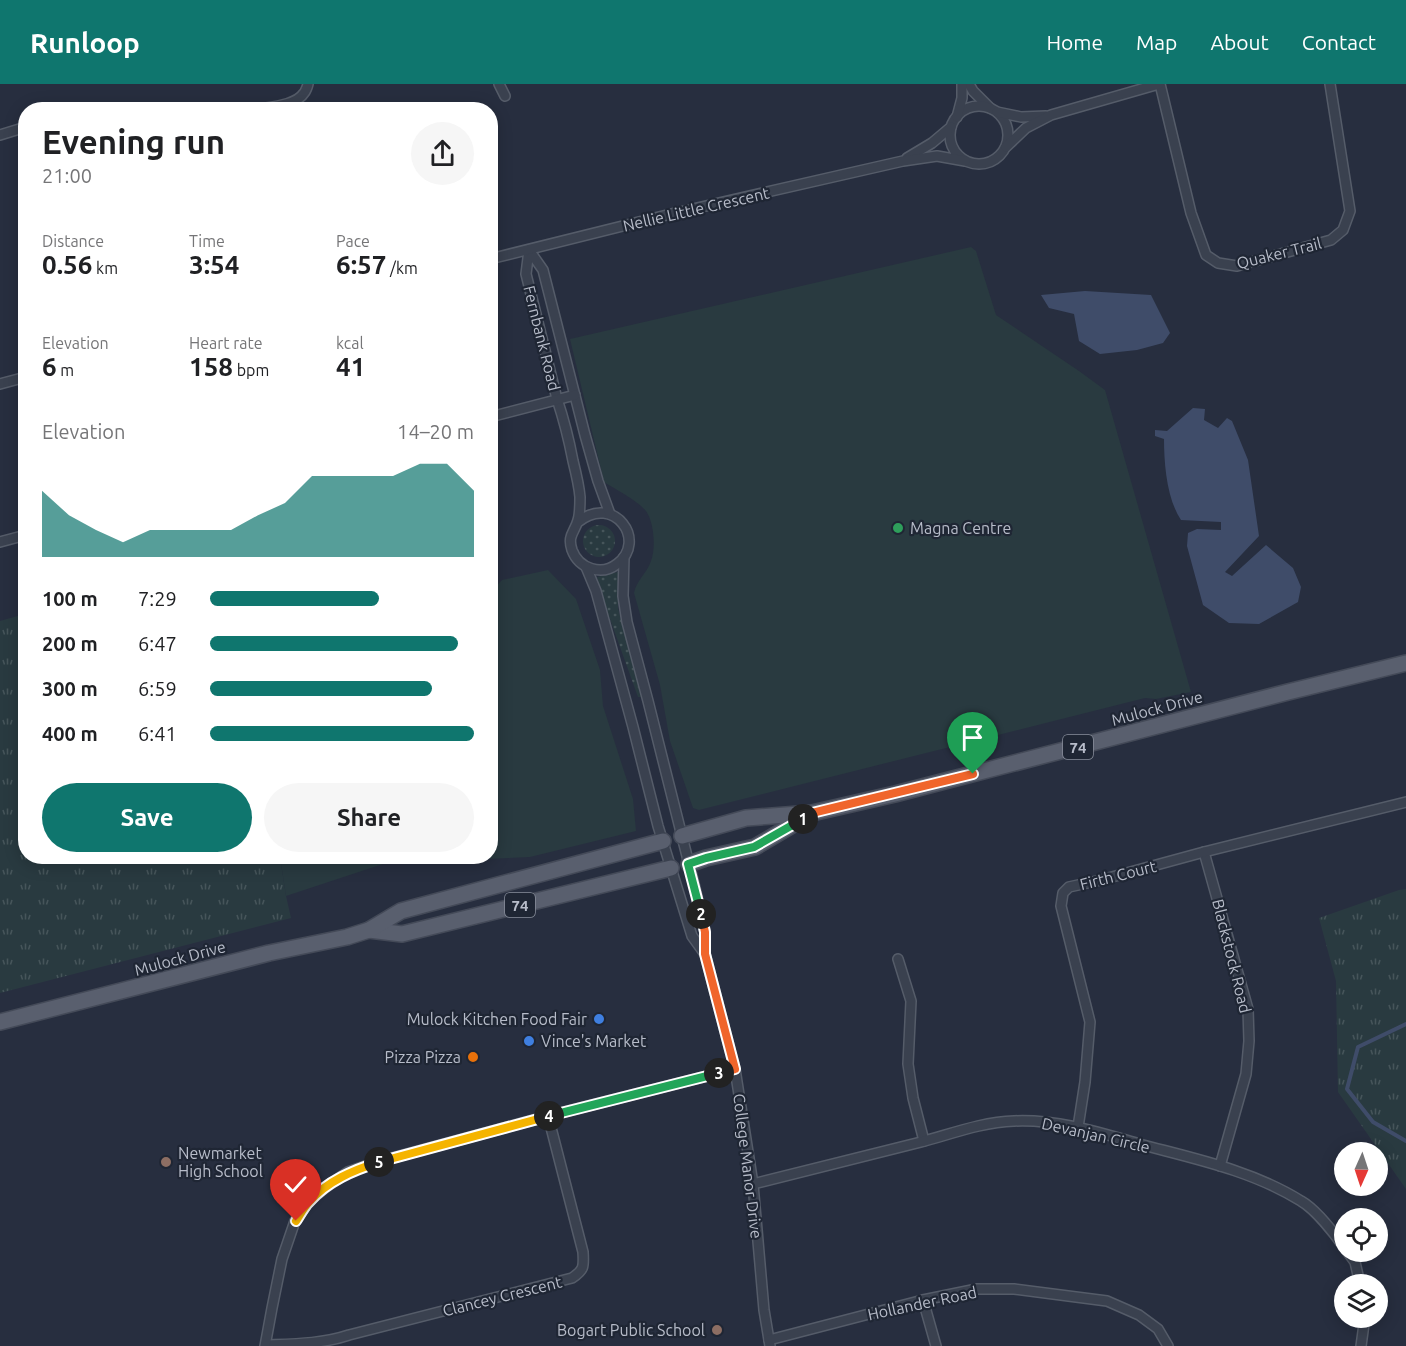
<!DOCTYPE html>
<html lang="en">
<head>
<meta charset="utf-8">
<style>
	:root { --surface:#fff; --page:#f6f6f6; --text:#202124; --muted:#757577; --accent:#0f766e }
	body { margin:0; font-family:Ubuntu,sans-serif; background:var(--page); color:var(--text); height:100vh; display:flex; flex-direction:column; font-size:22px; white-space:nowrap }
	* { box-sizing:border-box; margin:0 }
	p { font-size:20px; color:var(--muted) }
	.icon { flex:none; width:33px; height:33px; fill:none; stroke:currentColor; stroke-width:2; stroke-linecap:round; stroke-linejoin:round }
	.map { position:relative; flex:1; overflow:hidden }
	.details { position:absolute; left:18px; top:18px; width:480px; height:762px; display:flex; flex-direction:column; background:var(--surface); border-radius:24px; box-shadow:0 3px 15px #0003 }
	.details>* { flex:none }
	.needle { width:39px; rotate:183deg }
	.fabs { position:absolute; left:1334px; top:1058px; display:grid; gap:12px }
	.fabs a { display:grid; place-items:center; width:54px; height:54px; border-radius:50%; background:var(--surface); box-shadow:0 3px 15px #0003; font-size:30px }
	.pin { position:absolute; display:grid; place-items:center; width:51px; height:51px; color:#fff; margin:-62px -26px; border-radius:50% 50% 50% 0; rotate:-45deg; box-shadow:0 0 6px #0007 }
	.pin .icon { rotate:45deg }
	.km { position:absolute; width:30px; height:30px; margin:-15px; border-radius:50%; background:#222; color:#fff; font-size:16px; line-height:30px; text-align:center }
	.round { display:grid; place-items:center; flex:none; width:63px; height:63px; border-radius:32px; background:var(--page) }
	.summary { display:flex; align-items:center; justify-content:space-between; height:102px; padding:0 24px }
	h1 { font-size:33px; font-weight:600; line-height:45px }
	.stats { display:grid; grid-template-columns:repeat(3,1fr); gap:9px; height:102px; padding:6px 24px }
	.stats div { display:grid; align-content:center }
	.stats b { font-size:26px; font-weight:600 }
	.stats small { font-size:16px; font-weight:400 }
	.stats p { font-size:16px }
	.chart { height:168px; padding:12px 24px }
	.chart p { display:flex; justify-content:space-between }
	.chart svg { width:100%; height:108px; margin-top:6px; fill:var(--accent); opacity:.7 }
	.button { display:flex; gap:12px; margin-top:auto; padding:12px 24px }
	.button a { flex:1; height:69px; border-radius:36px; background:var(--accent); color:#fff; font-size:24px; font-weight:600; line-height:69px; text-align:center }
	.button a+a { background:var(--page); color:var(--text) }
	ul { padding:0 24px; list-style:none; font-size:20px }
	li { display:grid; grid-template-columns:96px 72px 1fr; align-items:center; height:45px }
	li i { height:15px; border-radius:8px; background:var(--accent) }
	header { display:flex; align-items:center; gap:36px; box-sizing:border-box; height:84px; padding:0 30px; background:var(--accent); color:#fff }
	header strong { font-size:28px }
	nav { display:flex; gap:33px; margin-inline-start:auto; font-size:21px }
	.map>svg:first-child { display:block }
	.grass { fill:url(#grass-dots) }
	.park { fill:url(#park-tufts) }
	.pitch { fill:#293a40 }
	.water { fill:#3f4c69 }
	.lines { fill:none; stroke-linecap:round; stroke-linejoin:round }
	.stream { stroke:#3f4c69; stroke-width:4 }
	.street-casing { stroke:#555c69; stroke-width:12 }
	.primary-casing { stroke:#444a58; stroke-width:18 }
	.street { stroke:#3a414f; stroke-width:9 }
	.primary { stroke:#595f6e; stroke-width:15 }
	.split-1-casing { stroke:#fff; stroke-width:12 }
	.split-2-casing { stroke:#fff; stroke-width:12 }
	.split-3-casing { stroke:#fff; stroke-width:12 }
	.split-4-casing { stroke:#fff; stroke-width:12 }
	.split-5-casing { stroke:#fff; stroke-width:12 }
	.split-6-casing { stroke:#fff; stroke-width:12 }
	.split-1 { stroke:#f0652b; stroke-width:8 }
	.split-2 { stroke:#22a559; stroke-width:8 }
	.split-3 { stroke:#f0652b; stroke-width:8 }
	.split-4 { stroke:#22a559; stroke-width:8 }
	.split-5 { stroke:#f5b400; stroke-width:8 }
	.split-6 { stroke:#f5b400; stroke-width:8 }
	.leisure-dot { fill:#2e9e5b; stroke:#1f2634; stroke-width:2 }
	.shop-dot { fill:#3f7fe0; stroke:#1f2634; stroke-width:2 }
	.food-dot { fill:#e8710a; stroke:#1f2634; stroke-width:2 }
	.education-dot { fill:#8d6e63; stroke:#1f2634; stroke-width:2 }
	.labels { text-anchor:middle; dominant-baseline:central; stroke-width:4.5; stroke-linejoin:round; paint-order:stroke }
	.shield { fill:#1f2634; stroke:#898f9c; stroke-width:1.5 }
	.shield-label { font-size:15px; font-weight:bold; fill:#b7bcc9 }
	.street-label { font-size:16px; fill:#b7bcc9; stroke:#1f2634 }
	.poi-label { font-size:16px; fill:#b7bcc9; stroke:#1f2634; text-anchor:start }
</style>
</head>
<body>
<header>
<strong>Runloop</strong>
<nav><a>Home</a><a>Map</a><a>About</a><a>Contact</a></nav>
</header>
<div class="map">
<svg width="1406" height="1262" viewBox="0 0 1406 1262">
	<defs>
		<pattern id="grass-dots" width="8" height="8" patternUnits="userSpaceOnUse" patternTransform="scale(1.5)"><rect width="8" height="8" fill="#293a40"/><path d="M2 2h.1M6 6h.1" fill="none" stroke="#46555a" stroke-width="1.8" stroke-linecap="round"/></pattern>
		<pattern id="park-tufts" width="24" height="20" patternUnits="userSpaceOnUse" patternTransform="scale(1.5)"><rect width="24" height="20" fill="#293a40"/><path d="M3 7l-1-3M5 7V3M7 7l1-3M15 17l-1-3M17 17v-4M19 17l1-3" fill="none" stroke="#46555a"/></pattern>
	</defs>
	<rect width="100%" height="100%" fill="#272e3f"/>
	<!-- grass -->
	<g class="grass">
		<circle cx="599" cy="457" r="16"/>
		<polygon points="618,488 620,490 618,501 618,524 641,613 638,613 606,524 597,493"/>
	</g>
	<!-- park -->
	<g class="park">
		<polygon points="25,530 26,772 280,773 286,812 291,834 0,909 0,537"/>
		<polygon points="1406,805 1406,1105 1338,1008 1336,897 1319,834 1399,806"/>
	</g>
	<!-- pitch -->
	<g class="pitch">
		<path d="M971,163L976,167L996,231L1079,287L1105,306L1191,608L1156,615L1145,614L699,726L693,724L670,657L660,601L634,509C636,497 647,489 651,477C656,464 654,438 646,427C638,417 615,405 604,398L570,255Z"/>
		<polygon points="548,486 576,515 600,586 603,622 633,715 636,747 530,773 485,775 476,773 490,772 491,508 502,496"/>
		<polygon points="280,773 280,772 415,773 386,779 286,812"/>
	</g>
	<!-- water -->
	<g class="water">
		<polygon points="1085,207 1151,211 1170,249 1163,259 1137,266 1100,270 1079,257 1074,230 1049,224 1041,211"/>
		<path d="M1193,324L1205,325L1204,336L1218,344L1227,334L1232,337L1248,376L1259,452L1225,488L1232,492L1266,461L1293,484L1301,503L1298,518L1259,540L1229,539L1203,521L1187,462L1188,449L1197,445L1221,446V438L1181,436C1167,415 1164,381 1164,355L1155,352V346L1167,347Z"/>
	</g>
	<g class="lines">
		<!-- stream -->
		<polyline class="stream" points="1406,940 1358,963 1347,1005 1373,1038 1406,1057"/>
		<!-- street casing -->
		<g class="street-casing">
			<g id="street">
				<polyline points="499,0 505,12"/>
				<polyline points="969,0 973,7 990,24"/>
				<polyline points="1160,0 1191,129 1206,171 1218,179 1237,182 1331,156 1343,146 1350,127 1330,0"/>
				<circle cx="979" cy="51" r="29"/>
				<path d="M254,26C268,23 296,22 304,9C305,9 308,1 308,0"/>
				<polyline points="997,28 1021,33 1046,32"/>
				<polyline points="957,33 962,14 962,0"/>
				<polyline points="0,51 26,43"/>
				<polyline points="1006,63 1026,44 1051,31 1159,0"/>
				<polyline points="907,74 932,59 951,43"/>
				<path d="M529,166L526,190L557,315C564,336 569,356 573,377C576,389 579,401 580,413C580,420 580,430 578,436C575,448 567,451 572,466C579,485 602,492 617,480C648,457 614,409 578,438"/>
				<polyline points="529,166 543,186 585,351 598,397 610,430"/>
				<polyline points="490,175 671,130 903,77 937,72 965,77"/>
				<polyline points="0,300 26,293"/>
				<polyline points="490,333 575,311"/>
				<polyline points="0,458 26,451"/>
				<polyline points="624,473 623,512 627,538 648,617 695,804 705,848 705,870 735,985 753,1100 764,1226 770,1262"/>
				<polyline points="586,483 596,507 633,643 658,742 692,852 705,870"/>
				<polyline points="1204,768 1248,925 1249,957 1246,990 1220,1082"/>
				<polyline points="898,875 911,917 908,980 913,1014 924,1057"/>
				<polyline points="1078,1043 1085,998 1090,938 1061,822 1063,809 1069,803 1101,796 1204,768 1406,718"/>
				<path d="M753,1100C809,1086 865,1072 921,1058C951,1050 982,1038 1014,1037C1058,1035 1101,1049 1143,1061C1196,1075 1253,1087 1301,1117C1315,1125 1334,1149 1344,1163"/>
				<polyline points="1347,1167 1355,1178 1360,1200"/>
				<polyline points="923,1216 936,1262"/>
				<polyline points="769,1256 923,1216 977,1205 1014,1205 1107,1217 1139,1231 1158,1245 1168,1262"/>
				<path d="M266,1261C294,1260 322,1260 349,1251L572,1194C584,1186 584,1183 583,1168L548,1032"/>
				<polyline points="265,1262 272,1224 282,1175 295,1137 309,1117 326,1103 348,1088 377,1078 548,1032 735,985"/>
				<polyline points="1361,1262 1364,1240 1364,1233"/>
			</g>
		</g>
		<!-- primary casing -->
		<g class="primary-casing">
			<g id="primary">
				<polyline points="682,752 746,734 812,729 895,710 1288,608 1406,579"/>
				<polyline points="689,780 706,774 755,763 809,731"/>
				<polyline points="369,846 402,850 671,784"/>
				<polyline points="0,938 269,869 347,853 369,846 401,827 663,757"/>
			</g>
		</g>
		<!-- street -->
		<use href="#street" class="street"/>
		<!-- primary -->
		<use href="#primary" class="primary"/>
	</g>
	<g class="lines">
		<!-- split-1 casing -->
		<g class="split-1-casing">
			<polyline id="split-1" points="803,735 812,729 973,690"/>
		</g>
		<!-- split-2 casing -->
		<g class="split-2-casing">
			<polyline id="split-2" points="701,830 688,780 706,774 754,763 803,735"/>
		</g>
		<!-- split-3 casing -->
		<g class="split-3-casing">
			<polyline id="split-3" points="701,830 705,848 705,870 735,985 719,989"/>
		</g>
		<!-- split-4 casing -->
		<g class="split-4-casing">
			<polyline id="split-4" points="549,1032 719,989"/>
		</g>
		<!-- split-5 casing -->
		<g class="split-5-casing">
			<polyline id="split-5" points="379,1078 549,1032"/>
		</g>
		<!-- split-6 casing -->
		<g class="split-6-casing">
			<path id="split-6" d="M296,1137C300,1131 304,1123 309,1118C327,1097 354,1086 379,1078"/>
		</g>
		<!-- split-1 -->
		<use href="#split-1" class="split-1"/>
		<!-- split-2 -->
		<use href="#split-2" class="split-2"/>
		<!-- split-3 -->
		<use href="#split-3" class="split-3"/>
		<!-- split-4 -->
		<use href="#split-4" class="split-4"/>
		<!-- split-5 -->
		<use href="#split-5" class="split-5"/>
		<!-- split-6 -->
		<use href="#split-6" class="split-6"/>
	</g>
	<!-- markers -->
	<circle class="leisure-dot" cx="898" cy="444" r="6"/>
	<g class="shop-dot">
		<circle cx="599" cy="935" r="6"/>
		<circle cx="529" cy="957" r="6"/>
	</g>
	<circle class="food-dot" cx="473" cy="973" r="6"/>
	<g class="education-dot">
		<circle cx="166" cy="1078" r="6"/>
		<circle cx="717" cy="1246" r="6"/>
	</g>
	<g class="labels">
		<!-- shield labels -->
		<g class="shield">
			<rect x="1063" y="651" width="30" height="24" rx="4.5"/>
			<rect x="505" y="809" width="30" height="24" rx="4.5"/>
		</g>
		<g class="shield-label">
			<text x="1078" y="663">74</text>
			<text x="520" y="821">74</text>
		</g>
		<!-- street labels -->
		<g class="street-label">
			<text transform="translate(696 125) rotate(-13)">Nellie Little Crescent</text>
			<text transform="translate(1279 169) rotate(-14)">Quaker Trail</text>
			<text transform="translate(542 254) rotate(76)">Fernbank Road</text>
			<text transform="translate(1157 624) rotate(-15)">Mulock Drive</text>
			<text transform="translate(1118 791) rotate(-14)">Firth Court</text>
			<text transform="translate(1232 872) rotate(76)">Blackstock Road</text>
			<text transform="translate(180 874) rotate(-15)">Mulock Drive</text>
			<text transform="translate(1096 1051) rotate(13)">Devanjan Circle</text>
			<text transform="translate(748 1082) rotate(83)">College Manor Drive</text>
			<text transform="translate(502 1212) rotate(-14)">Clancey Crescent</text>
			<text transform="translate(922 1219) rotate(-12)">Hollander Road</text>
		</g>
		<!-- poi labels -->
		<g class="poi-label">
			<text x="910" y="444">Magna Centre</text>
			<text x="587" y="935" text-anchor="end">Mulock Kitchen Food Fair</text>
			<text x="541" y="957">Vince's Market</text>
			<text x="461" y="973" text-anchor="end">Pizza Pizza</text>
			<text x="178" y="1069">Newmarket<tspan x="178" dy="18">High School</tspan></text>
			<text x="705" y="1246" text-anchor="end">Bogart Public School</text>
		</g>
	</g>
</svg>
<div class="fabs">
<a><svg class="needle" viewBox="-14 -14 28 28"><path d="M0-13l5 13h-10z" fill="#e53935"/><path d="M0 13l5-13h-10z" fill="#757577"/></svg></a>
<a><svg class="icon" aria-label="locate" viewBox="0 0 24 24"><circle cx="12" cy="12" r="6"/><path d="M12 2v4M12 18v4M2 12h4M18 12h4"/></svg></a>
<a><svg class="icon" aria-label="layers" viewBox="0 0 24 24"><path d="M12 4l9 5-9 5-9-5zM3 14l9 5 9-5"/></svg></a>
</div>
<div class="pin" style="left:973px;top:690px;background:#1e9e55"><svg class="icon" aria-label="arrive" viewBox="0 0 24 24"><path d="M6 21V4h12l-3 4 3 4H6"/></svg></div>
<div class="pin" style="left:296px;top:1137px;background:#d93025"><svg class="icon" aria-label="check" viewBox="0 0 24 24"><path d="M5 12l5 5 9-10"/></svg></div>
<b class="km" style="left:803px;top:735px">1</b>
<b class="km" style="left:701px;top:830px">2</b>
<b class="km" style="left:719px;top:989px">3</b>
<b class="km" style="left:549px;top:1032px">4</b>
<b class="km" style="left:379px;top:1078px">5</b>
<section class="details">
<div class="summary"><div><h1>Evening run</h1><p>21:00</p></div><a class="round"><svg class="icon" aria-label="share" viewBox="0 0 24 24"><path d="M12 15V3M7 8l5-5 5 5M5 13v7h14v-7"/></svg></a></div>
<div class="stats">
<div><p>Distance</p><b>0.56<small> km</small></b></div>
<div><p>Time</p><b>3:54</b></div>
<div><p>Pace</p><b>6:57<small> /km</small></b></div>
</div>
<div class="stats">
<div><p>Elevation</p><b>6<small> m</small></b></div>
<div><p>Heart rate</p><b>158<small> bpm</small></b></div>
<div><p>kcal</p><b>41</b></div>
</div>
<div class="chart"><p><span>Elevation</span>14–20 m</p>
<svg viewBox="0 0 160 44" preserveAspectRatio="none"><path d="M0 44V17L10 27L20 33L30 38L40 33L50 33L60 33L70 33L80 27L90 22L100 11L110 11L120 11L130 11L140 6L150 6L160 17V44z"/></svg>
</div>
<ul>
<li><b>100 m</b>7:29<i style="width:64%"></i></li>
<li><b>200 m</b>6:47<i style="width:94%"></i></li>
<li><b>300 m</b>6:59<i style="width:84%"></i></li>
<li><b>400 m</b>6:41<i style="width:100%"></i></li>
</ul>
<div class="button"><a>Save</a><a>Share</a></div>
</section>
</div>
</body>
</html>
